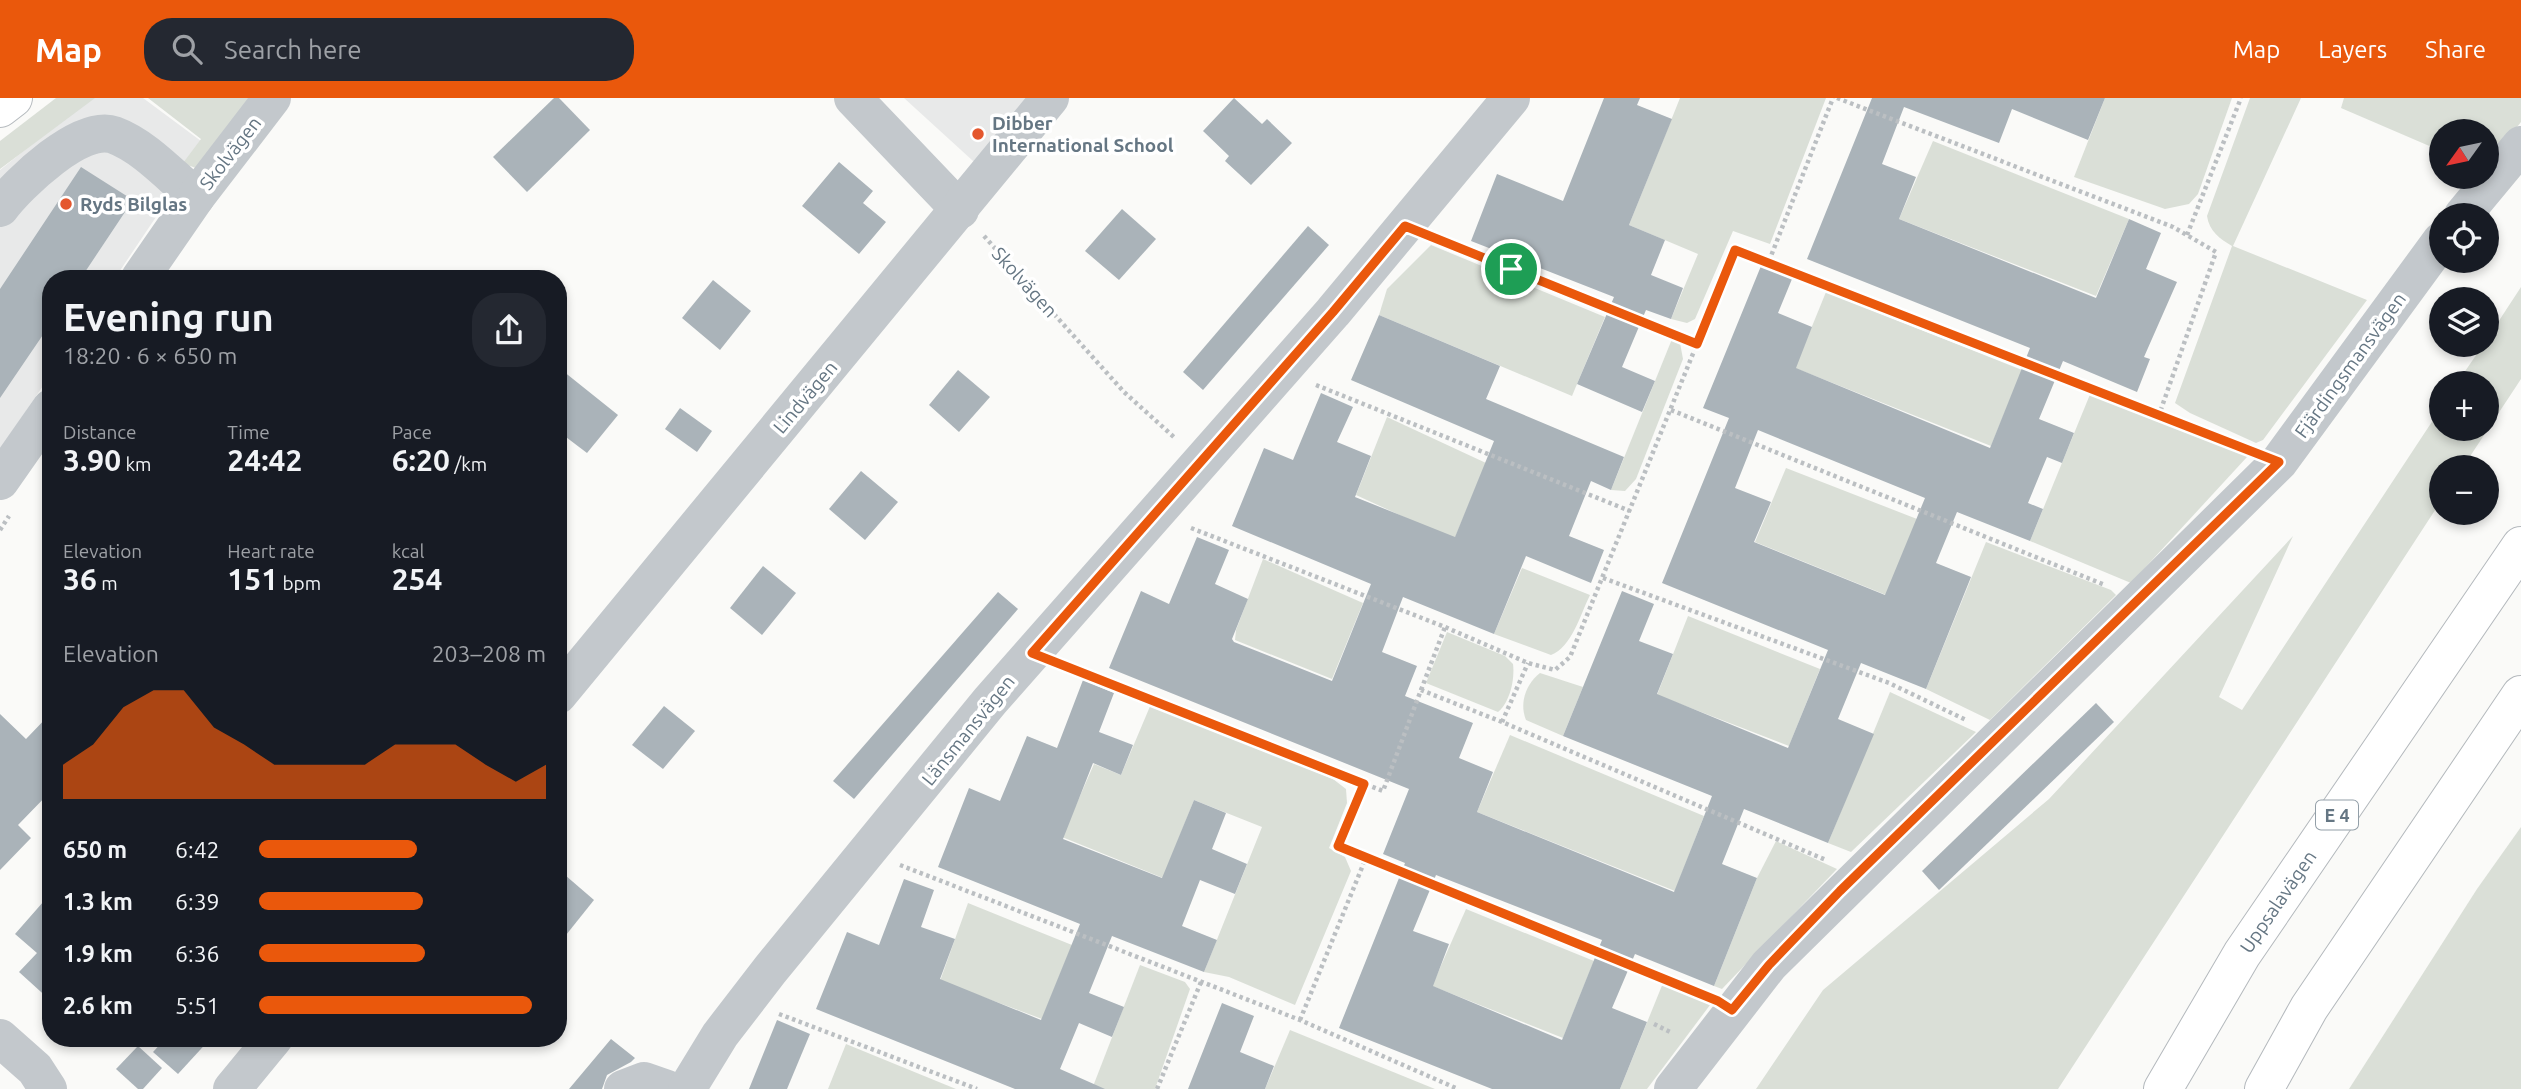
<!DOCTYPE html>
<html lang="en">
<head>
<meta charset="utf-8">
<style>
	:root { --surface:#171b24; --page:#242831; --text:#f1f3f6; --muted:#9ea1a6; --accent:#ea580c }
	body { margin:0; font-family:Ubuntu,sans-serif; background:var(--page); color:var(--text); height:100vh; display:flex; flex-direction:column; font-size:26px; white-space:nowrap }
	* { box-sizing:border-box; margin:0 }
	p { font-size:23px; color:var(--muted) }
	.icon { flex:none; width:38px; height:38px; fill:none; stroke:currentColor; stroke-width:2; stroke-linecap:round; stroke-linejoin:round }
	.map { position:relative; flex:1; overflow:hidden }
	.side { position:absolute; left:42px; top:172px; width:525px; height:777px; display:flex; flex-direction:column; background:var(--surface); border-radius:28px; box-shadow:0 4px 10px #0003 }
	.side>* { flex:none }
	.needle { width:46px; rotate:237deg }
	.buttons { position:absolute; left:2429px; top:21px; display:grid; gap:14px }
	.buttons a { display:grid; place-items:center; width:70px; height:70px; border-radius:50%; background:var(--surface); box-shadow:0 4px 10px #0003; font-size:35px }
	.pin { position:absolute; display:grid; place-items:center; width:60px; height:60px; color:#fff; margin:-30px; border:4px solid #fff; border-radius:50%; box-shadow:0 2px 7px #0007 }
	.round { display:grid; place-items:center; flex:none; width:74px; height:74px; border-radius:28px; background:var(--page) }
	.headline { display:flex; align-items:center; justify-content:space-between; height:119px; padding:0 21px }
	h1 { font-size:38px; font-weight:600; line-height:52px }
	.figures { display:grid; grid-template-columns:repeat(3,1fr); gap:10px; height:119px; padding:7px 21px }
	.figures div { display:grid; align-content:center }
	.figures b { font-size:30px; font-weight:600 }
	.figures small { font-size:19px; font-weight:400 }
	.figures p { font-size:19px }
	.chart { height:196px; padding:14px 21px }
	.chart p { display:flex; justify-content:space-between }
	.chart svg { width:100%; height:126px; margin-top:7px; fill:var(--accent); opacity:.7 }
	ul { padding:0 21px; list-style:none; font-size:23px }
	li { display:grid; grid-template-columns:112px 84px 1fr; align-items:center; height:52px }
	li i { height:18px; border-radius:9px; background:var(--accent) }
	header { display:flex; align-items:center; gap:42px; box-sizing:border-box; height:98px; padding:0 35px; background:var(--accent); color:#fff }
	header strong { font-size:33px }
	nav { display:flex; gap:38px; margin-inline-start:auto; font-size:24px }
	.search { width:490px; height:63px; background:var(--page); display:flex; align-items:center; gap:18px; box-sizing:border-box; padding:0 24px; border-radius:28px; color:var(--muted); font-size:26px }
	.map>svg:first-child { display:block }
	.built { fill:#e8e9e9 }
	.green { fill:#dadfd7 }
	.building { fill:#aab3b9; fill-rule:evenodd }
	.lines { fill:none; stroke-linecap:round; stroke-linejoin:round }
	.major-casing { stroke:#b5babe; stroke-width:40 }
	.highway-casing { stroke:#b4b9bd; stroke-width:40 }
	.path { stroke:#bbbfc2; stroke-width:4.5; stroke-dasharray:3.5 3.5; stroke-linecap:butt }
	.minor { stroke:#c3c8cc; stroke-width:38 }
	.major { stroke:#fff; stroke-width:38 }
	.highway { stroke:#fff; stroke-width:38 }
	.route-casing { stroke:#fff; stroke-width:14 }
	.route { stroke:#ea580c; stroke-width:9 }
	.poi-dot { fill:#e4572e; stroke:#fff; stroke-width:2.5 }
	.labels { text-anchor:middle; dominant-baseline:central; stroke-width:7; stroke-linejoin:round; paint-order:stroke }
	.shield { fill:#fff; stroke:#939fa8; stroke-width:2 }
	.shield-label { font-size:18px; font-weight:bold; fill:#657683 }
	.poi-label { font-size:19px; font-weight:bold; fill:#657683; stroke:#fff; text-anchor:start }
	.street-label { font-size:19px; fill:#657683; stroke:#fff }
</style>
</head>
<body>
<header>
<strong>Map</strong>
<div class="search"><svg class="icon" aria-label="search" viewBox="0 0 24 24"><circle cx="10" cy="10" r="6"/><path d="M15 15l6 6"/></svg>Search here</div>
<nav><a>Map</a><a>Layers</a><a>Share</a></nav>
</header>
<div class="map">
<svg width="2521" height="991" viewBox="0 0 2521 991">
	<rect width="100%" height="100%" fill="#fafaf8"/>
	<!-- built -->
	<g class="built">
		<polygon points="90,0 143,0 205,46 115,180 51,180 51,276 0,351 0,72"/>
		<polygon points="904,0 1041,0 984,73"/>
	</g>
	<!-- green -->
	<g class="green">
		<polygon points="56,0 95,0 0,71 0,43"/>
		<polygon points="148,0 254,0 198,71 183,65 201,41"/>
		<polygon points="1680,0 1826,0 1770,146 1733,133 1695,221 1687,225 1671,221 1698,156 1629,127"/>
		<polygon points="2105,0 2232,0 2198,96 2189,106 2165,111 2074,79"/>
		<path d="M2250,0H2301L2233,148L2367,202L2263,342L2256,345L2190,315L2175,305L2232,148C2220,141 2209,133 2207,118Z"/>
		<polygon points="2344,0 2521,0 2521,24 2487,67 2487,33 2441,33 2441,53 2341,10"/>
		<polygon points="1933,43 2129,121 2096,198 1899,121"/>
		<polygon points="1431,147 1605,219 1572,298 1379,217 1387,191"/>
		<polygon points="2521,189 2521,281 2463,369 2441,369 2441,403 2058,991 1756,991 1823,892 2049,701 2293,438 2219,599 2242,612 2441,310 2441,331 2487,331 2487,285 2457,285 2483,247 2487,247 2487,241"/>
		<polygon points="1826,194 2022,272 1991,348 1795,270"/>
		<polygon points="1672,241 1680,245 1683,261 1636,381 1625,393 1611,392"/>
		<polygon points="2091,294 2245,355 2247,359 2131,485 2030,443"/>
		<polygon points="1387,319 1486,365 1454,442 1356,397"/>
		<polygon points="1786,370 1917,421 1886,497 1755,444"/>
		<polygon points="1986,444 2111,492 2116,497 1990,622 1926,591"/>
		<polygon points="1263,461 1363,505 1332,581 1235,542 1236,532"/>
		<path d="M1522,470L1590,497C1580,517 1572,549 1551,557L1494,536Z"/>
		<polygon points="1688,518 1820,571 1789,648 1657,597"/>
		<path d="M1447,534L1505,558L1513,566C1515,581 1510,604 1498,614L1426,585Z"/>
		<path d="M1540,575L1583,589L1563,638L1526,622C1519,605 1526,586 1540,575Z"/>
		<polygon points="1890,594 1976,634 1851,754 1828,745"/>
		<polygon points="1151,606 1333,681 1346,691 1347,705 1329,750 1345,759 1351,773 1295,907 1229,879 1204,874 1262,729 1194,702 1163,780 1062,739 1094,666 1121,677"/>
		<polygon points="1510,637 1704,718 1675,793 1477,714"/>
		<polygon points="2521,729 2521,991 2349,991 2477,791"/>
		<polygon points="1776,743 1837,771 1722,891 1714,888 1757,780"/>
		<polygon points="968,805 1072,847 1042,921 940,883"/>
		<polygon points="1466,811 1594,863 1563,940 1432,888"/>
		<polygon points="1140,867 1185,884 1190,891 1155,991 1092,991"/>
		<polygon points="1663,885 1710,907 1647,991 1620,991"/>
		<polygon points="1290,932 1435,991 1265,991"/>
		<polygon points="846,946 956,991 828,991"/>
	</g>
	<!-- building -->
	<g class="building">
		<polygon points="554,0 559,0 590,32 527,94 493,59"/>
		<polygon points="1234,0 1262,26 1267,21 1292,45 1251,87 1225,63 1229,58 1203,33"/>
		<polygon points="1604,0 1640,0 1637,7 1672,21 1629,127 1665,142 1651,177 1683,190 1671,221 1646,212 1622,269 1655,283 1642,314 1577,286 1614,199 1471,143 1497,76 1563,103"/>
		<path d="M1872,0H2105L2088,42L2012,11L1999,45L1904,9L1882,66L1916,79L1899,121L2096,200L2129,121L2161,135L2146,171L2177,184L2144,259L2150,261L2137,294L2063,263L2039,321L2074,335L2062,365L2047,359L2028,405L2043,411L2030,443L1957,414L1936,465L1971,479L1926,591L1861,565L1838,621L1874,636L1828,745L1744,711L1722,766L1757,780L1714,888L1635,856L1612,910L1647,924L1620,991H1492L1339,930L1405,765L1383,756L1409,691L1109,570L1141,493L1169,506L1197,439L1229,452L1215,486L1248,501L1232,541L1234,544L1332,583L1371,486L1232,428L1264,350L1293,362L1321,295L1353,309L1337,344L1371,358L1355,399L1455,439L1494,343L1351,282L1379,217L1500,268L1486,301L1624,359L1611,392L1591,383L1569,438L1604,452L1591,485L1526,458L1494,536L1403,499L1382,554L1417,568L1405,598L1473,625L1459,660L1493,674L1477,714L1674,794L1712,698L1563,638L1622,493L1654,506L1639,543L1673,556L1657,596L1788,650L1828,552L1662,485L1729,320L1703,310L1761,168L1792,181L1778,215L1812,229L1796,270L1990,350L2030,250L1807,161ZM1758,332L1925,400L1885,497L1754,444L1771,404L1735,390ZM1436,777L1602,842L1562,942L1433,888L1449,846L1413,833Z"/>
		<polygon points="839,64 873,93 863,105 886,124 859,156 802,108"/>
		<polygon points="81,69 133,102 81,180 51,180 51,225 0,300 0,191"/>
		<polygon points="1122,111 1156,141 1119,182 1085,153"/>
		<polygon points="1308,128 1329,147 1203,292 1183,274"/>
		<polygon points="713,182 751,213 720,252 682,220"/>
		<polygon points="558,269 618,317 587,355 558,333"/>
		<polygon points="958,272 990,299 959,334 929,307"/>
		<polygon points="680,310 712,333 697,354 665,331"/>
		<polygon points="861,373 898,404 865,442 829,411"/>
		<polygon points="763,468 796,495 762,537 730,510"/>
		<polygon points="998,494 1018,511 854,701 833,683"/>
		<polygon points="1083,582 1114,595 1099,634 1133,647 1121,677 1093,665 1063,741 1162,780 1194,702 1226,715 1212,751 1247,766 1235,796 1200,782 1182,828 1217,842 1204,874 1112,838 1089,895 1124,909 1112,939 1079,925 1060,971 1105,991 1015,991 816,911 847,834 879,847 904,781 934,792 921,829 955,841 940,881 1041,922 1080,826 938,769 969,690 1000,703 1027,638 1057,650"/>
		<polygon points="2096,605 2114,624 1939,792 1922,773"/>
		<polygon points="664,608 695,633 663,671 632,647"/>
		<polygon points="51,615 51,693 18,727 31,740 0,772 0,616 26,641"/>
		<polygon points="558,771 594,802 558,847"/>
		<polygon points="51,795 51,903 19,874 37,855 15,836"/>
		<polygon points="1222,905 1254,918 1240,954 1274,968 1265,991 1188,991"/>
		<polygon points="777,922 810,936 787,991 749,991"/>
		<polygon points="166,940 211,940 178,976 153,954"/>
		<polygon points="611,941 635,960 631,964 607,977 602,991 569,991"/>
		<polygon points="138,948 162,970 143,991 138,991 116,971"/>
	</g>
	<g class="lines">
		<!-- major casing -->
		<g class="major-casing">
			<polyline id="major" points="0,10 13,0"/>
		</g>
		<!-- highway casing -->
		<g class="highway-casing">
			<g id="highway">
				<path id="s1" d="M2163,991L2242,856L2521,448"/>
				<polyline points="2264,991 2309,910 2521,597"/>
			</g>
		</g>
		<!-- path -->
		<g class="path">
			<polyline points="1837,0 2173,129 2216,154 2159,317"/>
			<polyline points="2187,137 2241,0"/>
			<polyline points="984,138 1124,294 1175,340"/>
			<polyline points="1438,142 1697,246"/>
			<polyline points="1769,163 1833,0"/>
			<polyline points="1316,287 1630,413"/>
			<polyline points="1671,312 2105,487"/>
			<polyline points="1191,430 1445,529 1528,565 1555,572 1570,559 1735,152 2242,350"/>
			<polyline points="0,432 9,418"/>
			<polyline points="1603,480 1889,585 1966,622"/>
			<polyline points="1066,569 1383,693 1421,592 1502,624 1826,762"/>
			<polyline points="1421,592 1445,529"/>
			<polyline points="1502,624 1528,565"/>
			<polyline points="1364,686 1338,748 1703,897"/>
			<polyline points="900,767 1300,922 1458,991"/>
			<polyline points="779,916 977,991"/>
			<polyline points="1300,922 1365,762"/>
			<polyline points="1654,926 1672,935"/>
			<polyline points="1157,991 1201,884"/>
		</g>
		<!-- minor -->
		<g class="minor">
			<polyline points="853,0 960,112"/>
			<path d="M0,110C18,86 81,25 114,37C144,48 171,78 196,99"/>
			<polyline points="2463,117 2521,47"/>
			<polyline points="140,180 196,99 272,0"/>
			<polyline points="0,383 51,310"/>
			<polyline points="558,597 1050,0"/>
			<polyline points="0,940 35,971 48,991"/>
			<polyline points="232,991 274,940"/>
			<polyline points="623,991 644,983 667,991"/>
			<polyline points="687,991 720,937 770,872 990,603 1333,214 1511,0"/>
			<polyline points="1673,991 1769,867 2279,364 2441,143"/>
		</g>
		<!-- major -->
		<use href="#major" class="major"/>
		<!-- highway -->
		<use href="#highway" class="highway"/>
	</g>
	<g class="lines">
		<!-- route casing -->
		<g class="route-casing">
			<polygon id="route" points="1405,128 1697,246 1735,152 2279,364 1840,793 1769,867 1732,912 1718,903 1338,748 1364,686 1032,555 1333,214"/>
		</g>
		<!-- route -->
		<use href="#route" class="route"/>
	</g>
	<!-- markers -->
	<g class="poi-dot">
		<circle cx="978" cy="36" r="7"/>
		<circle cx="66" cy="106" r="7"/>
	</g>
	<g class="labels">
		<!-- shield labels -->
		<rect class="shield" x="2316" y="702.5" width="42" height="29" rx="5"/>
		<g class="shield-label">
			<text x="2337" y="717">E 4</text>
		</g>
		<!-- poi labels -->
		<g class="poi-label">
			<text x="992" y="25">Dibber<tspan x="992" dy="22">International School</tspan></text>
			<text x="80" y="106">Ryds Bilglas</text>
		</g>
		<!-- street labels -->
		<g class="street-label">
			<text transform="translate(230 55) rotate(-52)">Skolvägen</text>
			<text transform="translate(1025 184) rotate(48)">Skolvägen</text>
			<text transform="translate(2350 267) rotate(-54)">Fjärdingsmansvägen</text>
			<text transform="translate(805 299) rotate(-50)">Lindvägen</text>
			<text transform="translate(968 632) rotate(-51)">Länsmansvägen</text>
			<text stroke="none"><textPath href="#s1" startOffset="220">Uppsalavägen</textPath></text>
		</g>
	</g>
</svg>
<div class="buttons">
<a><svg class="needle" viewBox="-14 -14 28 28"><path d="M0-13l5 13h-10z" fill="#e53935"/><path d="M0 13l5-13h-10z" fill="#9ea1a6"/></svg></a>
<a><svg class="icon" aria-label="locate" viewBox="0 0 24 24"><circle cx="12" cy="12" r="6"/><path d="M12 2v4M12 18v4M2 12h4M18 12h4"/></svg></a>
<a><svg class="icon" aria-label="layers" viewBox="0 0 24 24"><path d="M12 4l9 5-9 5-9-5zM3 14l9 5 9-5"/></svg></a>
<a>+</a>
<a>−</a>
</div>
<div class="pin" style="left:1511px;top:171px;background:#1e9e55"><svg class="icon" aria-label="arrive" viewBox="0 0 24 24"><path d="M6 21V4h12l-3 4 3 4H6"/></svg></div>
<section class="side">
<div class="headline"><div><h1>Evening run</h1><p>18:20 · 6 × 650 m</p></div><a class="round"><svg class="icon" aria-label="share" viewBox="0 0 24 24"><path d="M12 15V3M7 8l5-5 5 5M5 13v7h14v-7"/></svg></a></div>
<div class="figures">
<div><p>Distance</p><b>3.90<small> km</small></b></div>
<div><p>Time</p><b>24:42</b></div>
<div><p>Pace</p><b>6:20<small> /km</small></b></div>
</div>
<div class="figures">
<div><p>Elevation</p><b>36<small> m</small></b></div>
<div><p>Heart rate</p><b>151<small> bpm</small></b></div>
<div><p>kcal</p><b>254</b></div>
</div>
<div class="chart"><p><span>Elevation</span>203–208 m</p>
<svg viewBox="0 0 160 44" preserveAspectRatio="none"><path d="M0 44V32L10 25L20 12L30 6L40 6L50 19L60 25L70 32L80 32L90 32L100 32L110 25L120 25L130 25L140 32L150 38L160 32V44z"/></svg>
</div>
<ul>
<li><b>650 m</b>6:42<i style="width:55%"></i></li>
<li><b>1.3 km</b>6:39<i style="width:57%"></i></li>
<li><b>1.9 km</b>6:36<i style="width:58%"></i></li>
<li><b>2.6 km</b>5:51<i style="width:95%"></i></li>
</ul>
</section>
</div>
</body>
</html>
